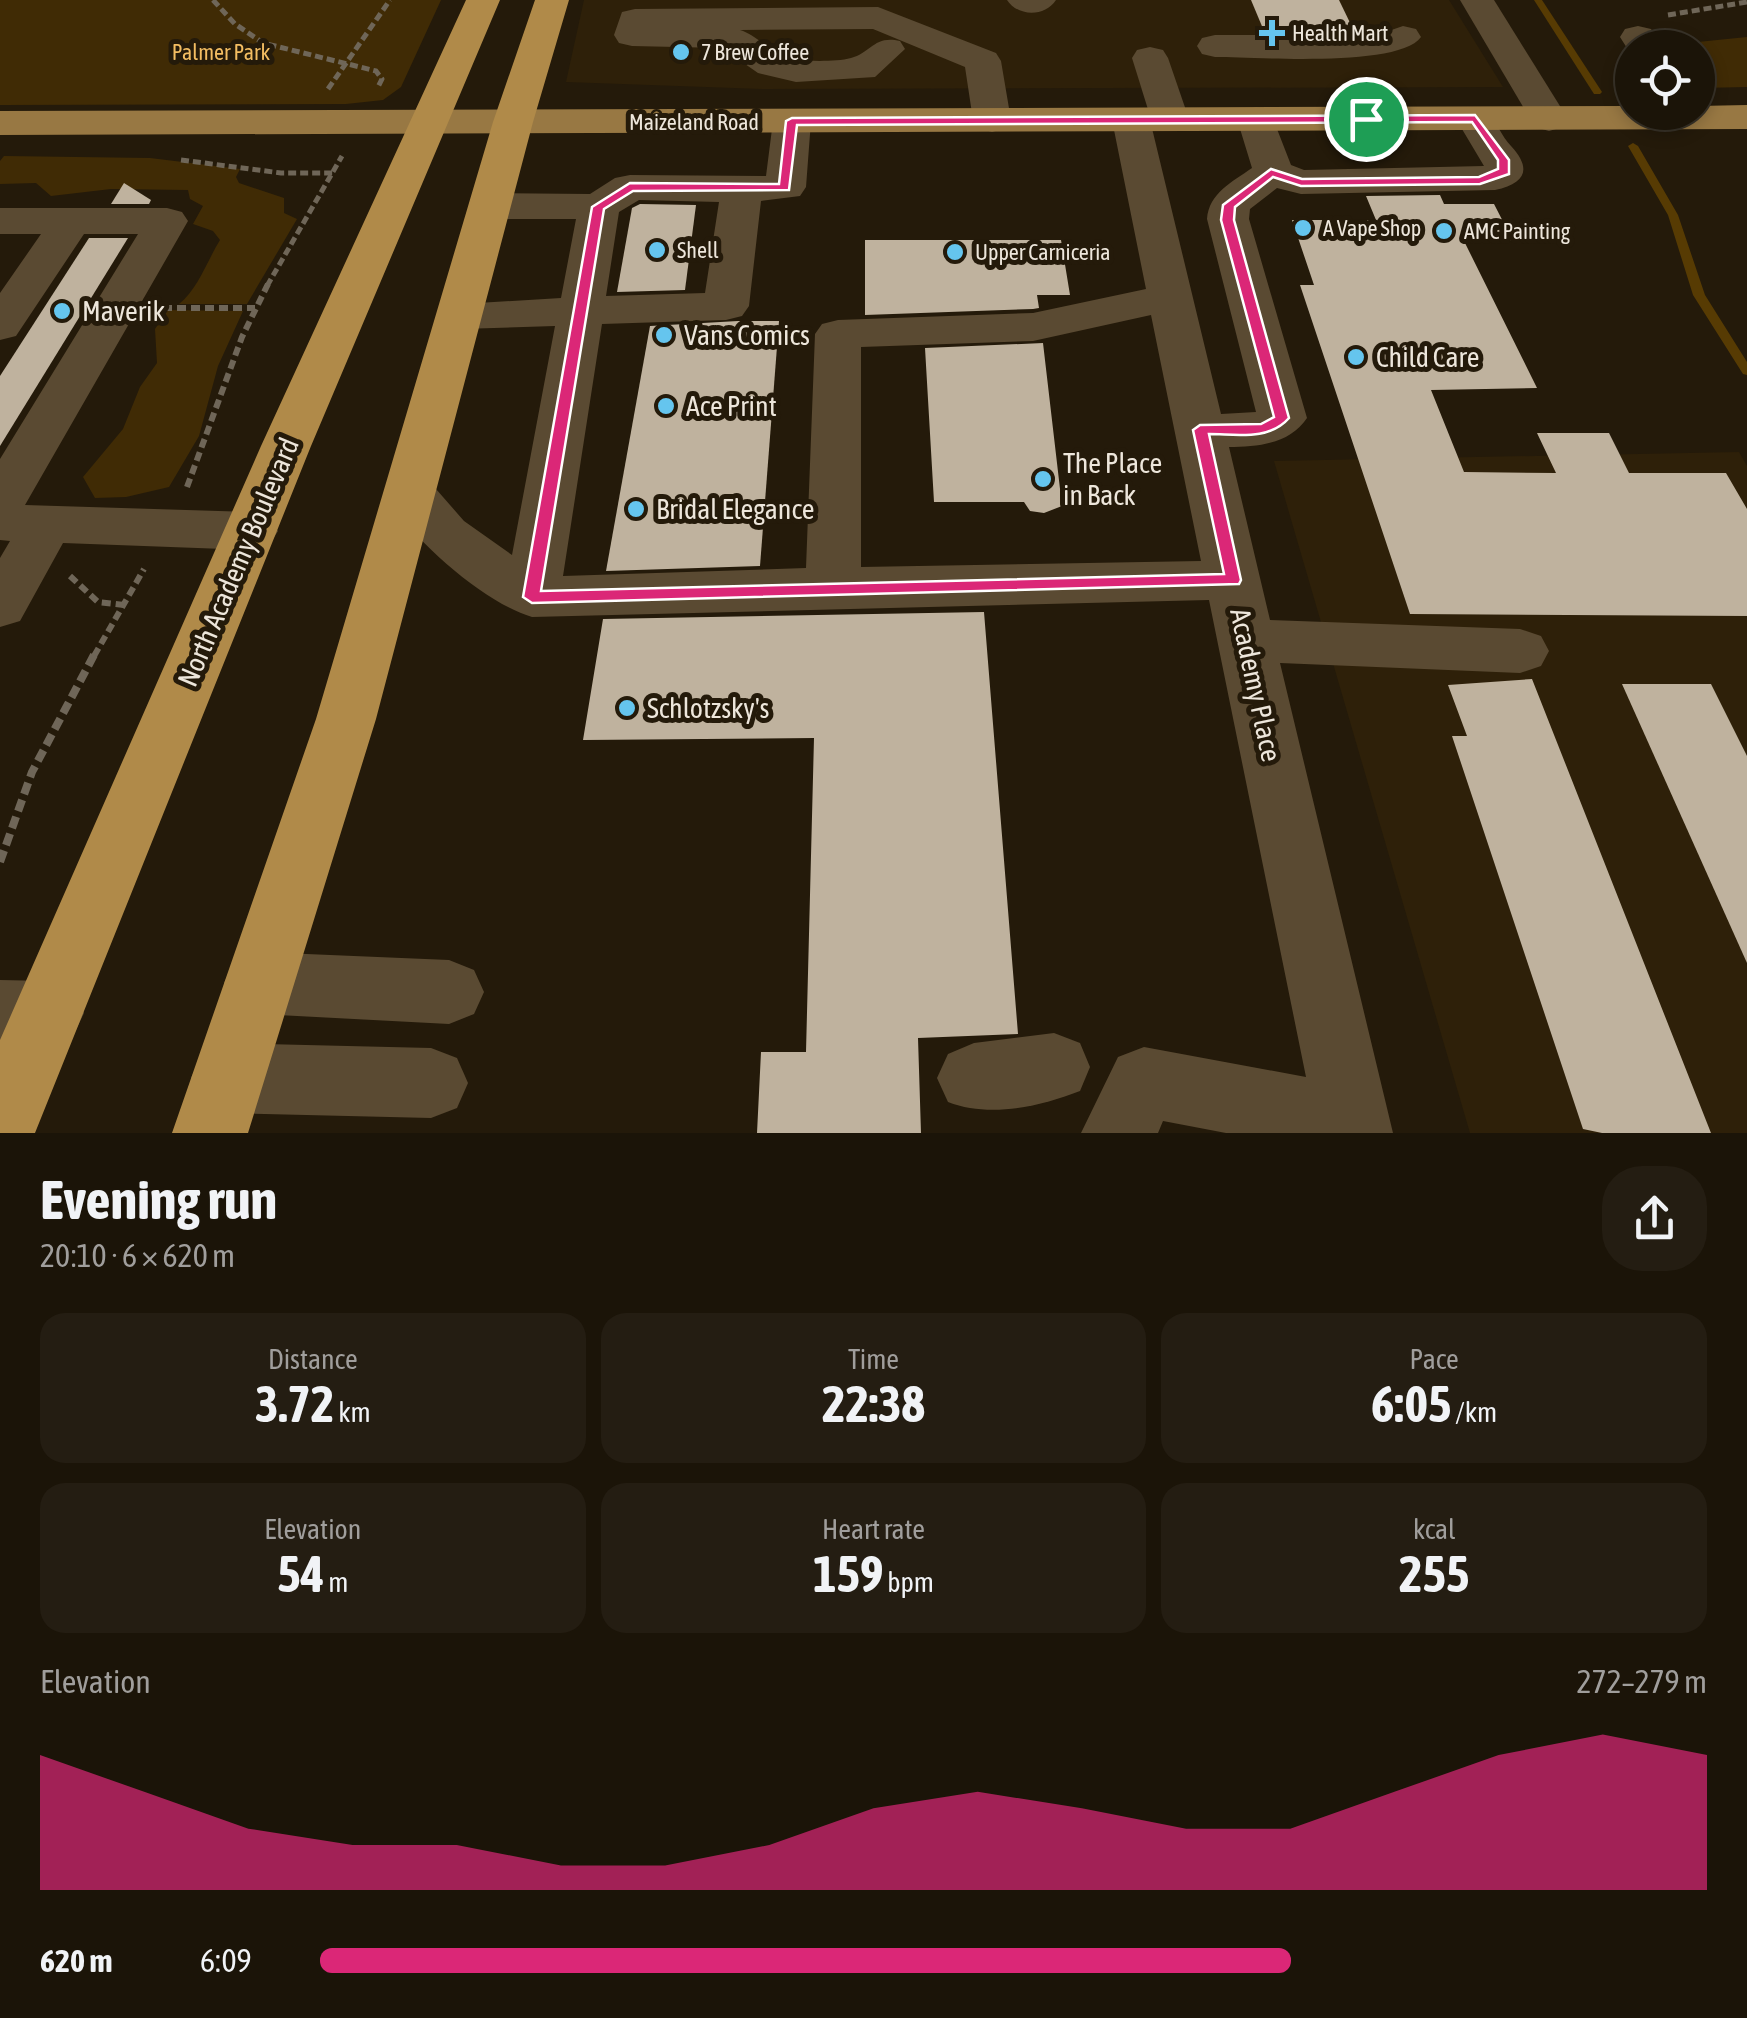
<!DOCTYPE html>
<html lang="en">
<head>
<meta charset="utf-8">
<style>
	:root { --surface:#1b1408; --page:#241d12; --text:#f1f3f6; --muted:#a09e9c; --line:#393329; --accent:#db2777 }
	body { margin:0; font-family:"Asap Condensed",sans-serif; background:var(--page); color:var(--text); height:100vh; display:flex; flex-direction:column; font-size:38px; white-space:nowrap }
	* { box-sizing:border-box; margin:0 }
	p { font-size:32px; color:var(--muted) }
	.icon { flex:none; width:55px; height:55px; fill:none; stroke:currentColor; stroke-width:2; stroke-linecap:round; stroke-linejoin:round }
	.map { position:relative; height:1133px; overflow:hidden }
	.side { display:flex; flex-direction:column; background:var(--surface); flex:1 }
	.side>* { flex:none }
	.controls { position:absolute; left:1615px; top:30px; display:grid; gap:20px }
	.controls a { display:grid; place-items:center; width:100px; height:100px; border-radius:50%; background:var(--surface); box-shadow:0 5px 15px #0003,0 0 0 2px var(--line); font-size:50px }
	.pin { position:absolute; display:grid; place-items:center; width:85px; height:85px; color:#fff; margin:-42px; border:5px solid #fff; border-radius:50%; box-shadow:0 2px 10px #0007 }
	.round { display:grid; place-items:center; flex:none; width:105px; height:105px; border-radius:40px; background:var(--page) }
	.head { display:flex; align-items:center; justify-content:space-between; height:170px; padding:0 40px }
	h1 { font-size:55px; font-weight:700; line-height:75px }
	.stats { display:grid; grid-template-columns:repeat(3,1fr); gap:15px; height:170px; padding:10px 40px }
	.stats div { display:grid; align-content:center; border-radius:25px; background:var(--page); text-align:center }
	.stats b { font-size:50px; font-weight:700 }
	.stats small { font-size:28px; font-weight:400 }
	.stats p { font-size:28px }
	.chart { height:280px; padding:20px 40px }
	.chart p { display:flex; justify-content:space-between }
	.chart svg { width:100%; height:180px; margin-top:10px; fill:var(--accent); opacity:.7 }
	ul { padding:0 40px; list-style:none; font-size:32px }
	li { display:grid; grid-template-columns:160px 120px 1fr; align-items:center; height:75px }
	li i { height:25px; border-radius:12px; background:var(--accent) }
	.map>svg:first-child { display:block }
	.built { fill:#2e2009 }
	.green { fill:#402b05 }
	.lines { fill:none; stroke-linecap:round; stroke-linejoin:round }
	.stream { fill:#573b03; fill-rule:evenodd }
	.building { fill:#bfb29e }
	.path-far2 { stroke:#6f6658; stroke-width:5; stroke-dasharray:8 4; stroke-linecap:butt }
	.path-far1 { stroke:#6f6658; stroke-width:6; stroke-dasharray:9 5; stroke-linecap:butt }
	.path { stroke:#6f6658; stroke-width:8; stroke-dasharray:12 6; stroke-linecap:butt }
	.minor { fill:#5a4a32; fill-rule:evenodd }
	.major { fill:#987843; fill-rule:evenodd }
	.highway { fill:#b08a49; fill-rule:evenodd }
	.route { fill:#db2777; stroke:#fff; stroke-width:2.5; fill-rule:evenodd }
	.poi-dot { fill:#65c5ee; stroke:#241a0a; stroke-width:4 }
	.labels { text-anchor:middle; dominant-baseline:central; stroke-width:10; stroke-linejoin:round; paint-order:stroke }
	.far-poi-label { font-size:22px; fill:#ede6db; stroke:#241a0a; text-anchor:start }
	.far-park-label { font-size:22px; fill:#f3bd62; stroke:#241a0a }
	.far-street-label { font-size:22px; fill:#ede6db; stroke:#241a0a }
	.poi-label { font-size:28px; fill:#ede6db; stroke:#241a0a; text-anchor:start }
	.street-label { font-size:28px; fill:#ede6db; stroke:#241a0a }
</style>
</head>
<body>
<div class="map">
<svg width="1747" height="1133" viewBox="0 0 1747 1133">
	<rect width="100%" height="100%" fill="#241a0a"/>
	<!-- built -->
	<g class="built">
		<polygon points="584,0 1449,0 1503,87 762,89 566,82"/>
		<polygon points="1739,452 1747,466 1747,1133 1470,1133 1274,461"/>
	</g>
	<!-- green -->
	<g class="green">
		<polygon points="0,0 441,0 401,87 383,100 346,104 0,105"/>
		<polygon points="1747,37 1747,87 1701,88 1698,83 1698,48 1668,45"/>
		<path d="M4,156L150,158L240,169L236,177L239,183L284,198V213L297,219L247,304H179C198,289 207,261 220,240L213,231L193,224L203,206L190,199L188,190L111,189L51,196L36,183L0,184V161Z"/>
		<polygon points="168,310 243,311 218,366 199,436 169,487 126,497 95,498 83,477 123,429 140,387 157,363 155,329"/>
	</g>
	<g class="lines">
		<!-- stream -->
		<g class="stream">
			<polygon points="1534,0 1542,0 1602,92 1600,94 1594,94"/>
			<polygon points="1633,143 1638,146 1678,215 1705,295 1747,362 1747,375 1743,374 1693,295 1668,215 1628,146"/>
		</g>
	</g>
	<!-- building -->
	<g class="building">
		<polygon points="1251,0 1339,0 1354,31 1264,31"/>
		<polygon points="124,183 151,200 149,204 111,204"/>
		<polygon points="1440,195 1444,204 1494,204 1513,241 1464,241 1537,388 1431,390 1464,472 1556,473 1537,433 1609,433 1629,473 1726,473 1747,509 1747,616 1410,614 1300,285 1314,285 1292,220 1376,220 1366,196"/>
		<polygon points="640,204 696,205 685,290 617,292 632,208"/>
		<polygon points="89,238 128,238 0,446 0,376"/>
		<polygon points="865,240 1061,240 1070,295 1037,295 1039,308 1033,309 865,315"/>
		<polygon points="738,321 779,321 760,566 606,571 650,326"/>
		<polygon points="1043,343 1062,506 1044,513 1030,511 1024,502 934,502 925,348"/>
		<polygon points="984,612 1018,1034 918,1038 921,1133 757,1133 761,1052 806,1052 814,738 583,740 603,619"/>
		<polygon points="1532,679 1711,1133 1602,1133 1583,1129 1452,736 1467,736 1448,685"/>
		<polygon points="1622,684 1711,684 1747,756 1747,963"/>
	</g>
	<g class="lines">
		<!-- path-far2 -->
		<g class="path-far2">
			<polyline points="213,0 235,24 263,43 376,71 382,79 377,89"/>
			<polyline points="1668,15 1747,2"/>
			<polyline points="328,89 390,0"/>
			<polyline points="181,160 281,173 333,173"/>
			<polyline points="267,286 342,156"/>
		</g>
		<!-- path-far1 -->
		<g class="path-far1">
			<polyline points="163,308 255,308"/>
			<polyline points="187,487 242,337 268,284"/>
			<polyline points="70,576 98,602 124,605"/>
			<polyline points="94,656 144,569"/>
		</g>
		<!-- path -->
		<polyline class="path" points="0,862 32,772 95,653"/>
		<!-- minor -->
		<g class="minor">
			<path d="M1007,0H1056C1045,17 1018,17 1007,0Z"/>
			<polygon points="1460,0 1494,0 1568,119 1563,127 1549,131 1535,127"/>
			<path d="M878,7L996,53L1001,61L1011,120L1006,128L992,132L978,128L973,120L965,67L873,29L740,30C759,36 775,57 795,60C810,61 836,62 851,58C871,53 874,35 900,41L905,49L875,77L796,82L758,73L722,48L632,46L619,43L614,35L622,12L635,9Z"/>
			<path d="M1403,26L1416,29L1421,37C1399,68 1256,57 1215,57L1202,54L1197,46L1202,38L1215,35H1377Z"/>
			<polygon points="1638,26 1651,29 1663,48 1632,48 1632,56 1620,37 1625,29"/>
			<polygon points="1150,47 1163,50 1168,58 1189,119 1184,127 1170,131 1156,127 1151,119 1132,58 1137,50"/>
			<path d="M1256,107L1270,111L1291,165L1304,170L1484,166L1456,119L1461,111L1475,107L1489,111C1496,122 1502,137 1511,146C1532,169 1526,183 1495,190L1301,194L1277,188L1250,209L1249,219L1307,418C1290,444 1257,447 1229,447L1270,620L1520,629L1541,636L1549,651L1541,666L1520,673L1280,663L1393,1133H1226L1163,1121L1158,1133H1081L1118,1057L1144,1047L1306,1077L1209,600L532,617C482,602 411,538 384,493L391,481L410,475L429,481L464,521L512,555L555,326L461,329L445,325L438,315L445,305L561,298L576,219H491L476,215L470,206L476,197L491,193L590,194L615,178L630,175L766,176L773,121L778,113L792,109L806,113L811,121L806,187L800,196L761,201L749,306L742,316L726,320L602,324L563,576L806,568L815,334L822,324L838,320L1033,313L1146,289L1112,120L1117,112L1131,108L1145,112L1150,120L1221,414L1256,412L1207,219C1209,193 1232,182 1252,168L1237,119L1242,111ZM639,200L719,202L705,293L606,296L619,212ZM1151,315L1201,561L861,567V347L1033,341Z"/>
			<polygon points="0,208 167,208 182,212 188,221 25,505 251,512 270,518 278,531 270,544 251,550 63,543 20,621 0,627 0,558 10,541 0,540 0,459 138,234 84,234 16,336 0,340 0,293 41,234 0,234"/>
			<polygon points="259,952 449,960 474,970 484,992 474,1014 449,1024 259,1014 234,1005 224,983 234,961"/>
			<polygon points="0,980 48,981 73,990 84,1013 73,1036 48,1045 0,1044"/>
			<path d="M1054,1033L1080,1043L1090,1067L1080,1091C1039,1107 989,1118 948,1102L937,1078L948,1054L974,1043Z"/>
			<polygon points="228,1043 431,1048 457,1058 468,1083 457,1108 431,1118 228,1113 202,1102 191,1078 202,1054"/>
		</g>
		<!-- major -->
		<polygon class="major" points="1747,105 1747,129 0,135 0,111 1632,106 1632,112 1698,112 1698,106"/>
		<!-- highway -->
		<g class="highway">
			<polygon points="466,0 500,0 311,446 35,1133 0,1133 0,1040 261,446"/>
			<polygon points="535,0 569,0 533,122 376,719 248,1133 172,1133 316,719 493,122"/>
		</g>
	</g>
	<!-- route -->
	<path class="route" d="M1475,115L1509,160V174L1480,184L1301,186L1273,177L1235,207L1234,220L1289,418C1269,441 1236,434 1209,434L1241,580L1239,584L532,603L523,597L592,207L630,183L779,184L786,121L792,118ZM1472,122L1498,160V169L1479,177L1302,179L1271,169L1223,205L1221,220L1274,417L1261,424L1200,425L1193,430L1224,574L541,591L604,209L633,191L789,190L797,125Z"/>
	<!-- markers -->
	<g class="poi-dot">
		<path d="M1267 18h10v10h10v10h-10v10h-10v-10h-10v-10h10z"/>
		<circle cx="681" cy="52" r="10"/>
		<circle cx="1303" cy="228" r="10"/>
		<circle cx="1444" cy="231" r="10"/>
		<circle cx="657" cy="250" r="10"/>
		<circle cx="955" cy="252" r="10"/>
		<circle cx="62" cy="311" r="10"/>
		<circle cx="664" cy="335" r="10"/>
		<circle cx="1356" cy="357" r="10"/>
		<circle cx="666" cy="406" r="10"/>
		<circle cx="1043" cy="479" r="10"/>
		<circle cx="636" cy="509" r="10"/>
		<circle cx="627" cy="708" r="10"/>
	</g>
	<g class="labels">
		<!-- far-poi labels -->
		<g class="far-poi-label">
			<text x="1292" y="33">Health Mart</text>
			<text x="701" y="52">7 Brew Coffee</text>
			<text x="1323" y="228">A Vape Shop</text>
			<text x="1464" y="231">AMC Painting</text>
			<text x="677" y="250">Shell</text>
			<text x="975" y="252">Upper Carniceria</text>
		</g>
		<!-- far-park labels -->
		<g class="far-park-label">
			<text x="221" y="52">Palmer Park</text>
		</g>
		<!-- far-street labels -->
		<g class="far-street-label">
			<text x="694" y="122">Maizeland Road</text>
		</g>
		<!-- poi labels -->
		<g class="poi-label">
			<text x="82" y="311">Maverik</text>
			<text x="684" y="335">Vans Comics</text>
			<text x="1376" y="357">Child Care</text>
			<text x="686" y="406">Ace Print</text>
			<text x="1063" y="463">The Place<tspan x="1063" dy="32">in Back</tspan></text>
			<text x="656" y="509">Bridal Elegance</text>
			<text x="647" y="708">Schlotzsky's</text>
		</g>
		<!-- street labels -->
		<g class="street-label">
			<text transform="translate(238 562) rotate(-67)">North Academy Boulevard</text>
			<text transform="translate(1256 685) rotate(78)">Academy Place</text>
		</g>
	</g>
</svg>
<div class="controls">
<a><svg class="icon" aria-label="locate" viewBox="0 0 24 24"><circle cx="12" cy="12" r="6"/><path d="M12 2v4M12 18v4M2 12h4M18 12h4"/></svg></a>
</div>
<div class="pin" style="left:1366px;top:119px;background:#1e9e55"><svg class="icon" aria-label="arrive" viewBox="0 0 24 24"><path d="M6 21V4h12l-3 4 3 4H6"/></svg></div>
</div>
<section class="side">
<div class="head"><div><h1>Evening run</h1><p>20:10 · 6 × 620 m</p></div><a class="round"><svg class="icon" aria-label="share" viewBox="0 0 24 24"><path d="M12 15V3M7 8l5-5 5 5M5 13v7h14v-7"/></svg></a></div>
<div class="stats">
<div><p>Distance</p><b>3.72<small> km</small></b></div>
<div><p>Time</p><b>22:38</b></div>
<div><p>Pace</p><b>6:05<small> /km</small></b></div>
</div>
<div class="stats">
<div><p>Elevation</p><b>54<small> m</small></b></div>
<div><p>Heart rate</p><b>159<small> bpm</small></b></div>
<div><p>kcal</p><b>255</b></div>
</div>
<div class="chart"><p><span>Elevation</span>272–279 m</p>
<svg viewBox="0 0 160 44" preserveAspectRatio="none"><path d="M0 44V11L10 20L20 29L30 33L40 33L50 38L60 38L70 33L80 24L90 20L100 24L110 29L120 29L130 20L140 11L150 6L160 11V44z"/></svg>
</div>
<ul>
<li><b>620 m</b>6:09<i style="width:70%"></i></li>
</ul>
</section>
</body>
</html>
